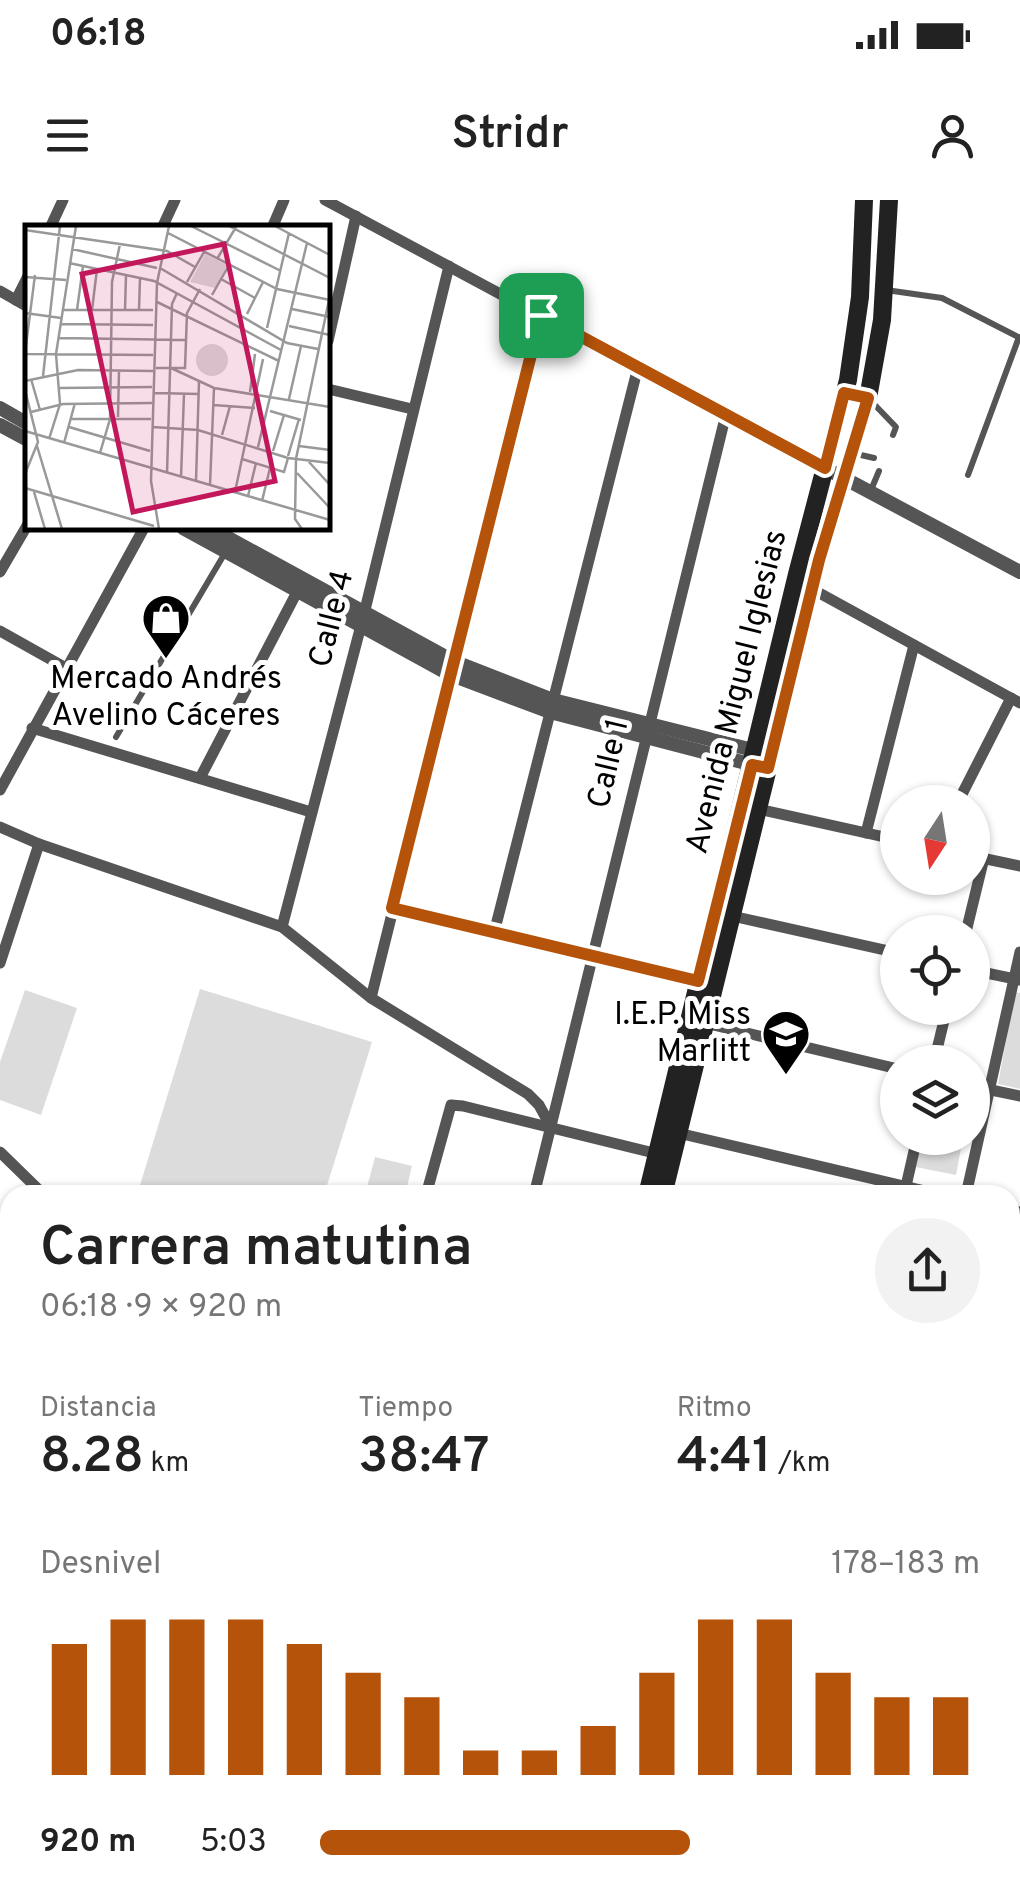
<!DOCTYPE html>
<html lang="es">
<head>
<meta charset="utf-8">
<style>
	:root { --surface:#fff; --page:#f2f2f2; --text:#222; --muted:#767676; --accent:#b45309 }
	body { margin:0; font-family:Overpass,sans-serif; background:var(--page); color:var(--text); height:100vh; display:flex; flex-direction:column; font-size:38px; white-space:nowrap }
	* { box-sizing:border-box; margin:0 }
	p { font-size:32px; color:var(--muted) }
	.icon { flex:none; width:55px; height:55px; fill:none; stroke:currentColor; stroke-width:2; stroke-linecap:round; stroke-linejoin:round }
	.map { position:relative; flex:1; overflow:hidden }
	.details { position:absolute; left:0px; top:985px; width:1020px; height:715px; display:flex; flex-direction:column; background:var(--surface); border-radius:30px 30px 0 0; box-shadow:0 2px 8px #0004 }
	.details>* { flex:none }
	.needle { width:65px; rotate:192deg }
	.fabs { position:absolute; left:880px; top:585px; display:grid; gap:20px }
	.fabs a { display:grid; place-items:center; width:110px; height:110px; border-radius:50%; background:var(--surface); box-shadow:0 2px 8px #0004; font-size:50px }
	.pin { position:absolute; display:grid; place-items:center; width:85px; height:85px; color:#fff; margin:-42px; border-radius:20px; box-shadow:0 5px 15px #0006 }
	.round { display:grid; place-items:center; flex:none; width:105px; height:105px; border-radius:52px; background:var(--page) }
	.head { display:flex; align-items:center; justify-content:space-between; height:170px; padding:0 40px }
	h1 { font-size:55px; font-weight:600; line-height:75px }
	.figures { display:grid; grid-template-columns:repeat(3,1fr); gap:15px; height:170px; padding:10px 40px }
	.figures div { display:grid; align-content:center }
	.figures b { font-size:50px; font-weight:600 }
	.figures small { font-size:28px; font-weight:400 }
	.figures p { font-size:28px }
	.chart { height:280px; padding:20px 40px }
	.chart p { display:flex; justify-content:space-between }
	.chart svg { width:100%; height:180px; margin-top:10px; stroke:var(--accent); stroke-width:6 }
	ul { padding:0 40px; list-style:none; font-size:32px }
	li { display:grid; grid-template-columns:160px 120px 1fr; align-items:center; height:75px }
	li i { height:25px; border-radius:12px; background:var(--accent) }
	.status { display:flex; justify-content:space-between; align-items:center; height:70px; padding:0 50px; background:var(--surface); direction:ltr }
	.status svg { height:28px; fill:currentColor }
	header { display:flex; justify-content:space-between; align-items:center; height:130px; padding:0 40px; background:var(--surface); font-size:45px; font-weight:600 }
	.map>svg:first-child { display:block }
	.green { fill:#dcdcdc }
	.lines { fill:none; stroke-linecap:round; stroke-linejoin:round }
	.service { stroke:#555; stroke-width:6 }
	.minor { stroke:#555; stroke-width:11 }
	.tertiary { stroke:#555; stroke-width:14 }
	.secondary { stroke:#222; stroke-width:18 }
	.route-casing { stroke:#fff; stroke-width:20 }
	.route { stroke:#b45309; stroke-width:12 }
	.labels { text-anchor:middle; dominant-baseline:central; stroke-width:10; stroke-linejoin:round; paint-order:stroke }
	.street-label { font-size:32px; fill:#000; stroke:#fff }
	.poi-label { font-size:32px; fill:#000; stroke:#fff }
	.inset-road { fill:none; stroke:#999; stroke-width:2.5 }
	.view { fill:#c2185b; fill-opacity:0.15; stroke:#c2185b; stroke-width:5 }
	.inset-edge { fill:none; stroke:#000; stroke-width:5 }
</style>
</head>
<body>
<div class="status"><b>06:18</b><svg viewBox="0 0 49 12"><path d="M0 12V9h3v3zM5 12V6h3v6zM10 12V3h3v9zM15 12V0h3v12zM26 1h20v11H26zM47 4h2v5h-2z"/></svg></div>
<header><svg class="icon" aria-label="menu" viewBox="0 0 24 24"><path d="M4 6h16M4 12h16M4 18h16"/></svg>Stridr<svg class="icon" aria-label="person" viewBox="0 0 24 24"><circle cx="12" cy="8" r="4"/><path d="M4 21q1-7 8-7t8 7"/></svg></header>
<div class="map">
<svg width="1020" height="1700" viewBox="0 0 1020 1700">
	<rect width="100%" height="100%" fill="#fff"/>
	<!-- green -->
	<g class="green">
		<polygon points="200,789 372,842 324,995 137,995"/>
		<polygon points="25,790 77,808 41,915 0,900 0,862"/>
		<polygon points="1015,792 1020,793 1020,889 998,884"/>
		<polygon points="922,938 963,938 956,975 916,967"/>
		<polygon points="375,957 412,966 405,995 365,995"/>
	</g>
	<g class="lines">
		<!-- service -->
		<g class="service">
			<polyline points="886,90 942,98 1020,138"/>
			<polyline points="872,202 896,227 893,235"/>
			<polyline points="852,253 874,258"/>
			<polyline points="968,275 1019,137"/>
			<polyline points="871,290 879,271"/>
			<polyline points="116,537 225,353"/>
		</g>
		<!-- minor -->
		<g class="minor">
			<polyline points="325,0 825,268"/>
			<polyline points="50,28 63,0"/>
			<polyline points="162,28 175,0"/>
			<polyline points="272,28 284,0"/>
			<polyline points="0,91 28,107"/>
			<polyline points="16,100 28,76"/>
			<polyline points="328,141 356,16"/>
			<polyline points="328,189 412,209"/>
			<polyline points="0,372 28,324"/>
			<polyline points="812,389 1020,503"/>
			<polyline points="0,431 66,468"/>
			<polyline points="32,528 311,612"/>
			<polyline points="200,578 297,392"/>
			<polyline points="0,590 144,328"/>
			<polyline points="958,602 1011,498"/>
			<polyline points="758,609 898,640"/>
			<polyline points="0,627 39,644 282,727 371,798 528,894 539,905 551,927"/>
			<polyline points="866,633 914,445"/>
			<polyline points="972,656 1020,666"/>
			<polyline points="392,708 698,781"/>
			<polyline points="732,716 898,753"/>
			<polyline points="282,727 364,414 449,66"/>
			<polyline points="966,732 984,658"/>
			<polyline points="494,733 638,167"/>
			<polyline points="0,763 39,644"/>
			<polyline points="972,770 1020,780"/>
			<polyline points="371,798 541,115"/>
			<polyline points="705,823 898,869"/>
			<polyline points="934,862 947,808"/>
			<polyline points="972,886 1020,896"/>
			<polyline points="678,933 942,995"/>
			<polyline points="0,952 44,995"/>
			<polyline points="906,986 917,938"/>
			<polyline points="426,995 451,905 463,906 658,954"/>
			<polyline points="534,995 726,214"/>
			<polyline points="966,995 1020,752"/>
			<polyline points="1010,1010 1020,1012"/>
			<polyline points="0,1091 10,1100"/>
			<polyline points="1010,1120 1020,1122"/>
			<polyline points="0,1170 10,1160"/>
			<polyline points="0,1232 10,1240"/>
			<polyline points="1010,1235 1020,1237"/>
			<polyline points="1010,1341 1020,1344"/>
			<polyline points="0,1397 10,1405"/>
			<polyline points="1010,1442 1020,1444"/>
			<polyline points="0,1551 10,1559"/>
			<polyline points="0,1687 10,1677"/>
			<polyline points="171,1690 183,1700"/>
			<polyline points="356,1690 368,1700"/>
			<polyline points="616,1690 638,1700"/>
			<polyline points="856,1690 879,1700"/>
			<polyline points="788,1700 792,1690"/>
			<polyline points="917,1700 921,1690"/>
		</g>
		<!-- tertiary -->
		<g class="tertiary">
			<polyline points="0,208 28,224"/>
			<polyline points="0,225 28,240"/>
			<polyline points="825,268 1020,372"/>
			<polyline points="183,328 449,474 550,512 761,567"/>
			<polyline points="210,328 453,461 553,500 761,552"/>
		</g>
		<!-- secondary -->
		<g class="secondary">
			<polyline points="647,995 797,374 848,180 860,97 864,0"/>
			<polyline points="663,995 819,361 868,198 882,120 889,0"/>
			<polyline points="443,1700 448,1690"/>
			<polyline points="468,1700 473,1690"/>
		</g>
	</g>
	<g class="lines">
		<!-- route casing -->
		<g class="route-casing">
			<polygon id="route" points="541,115 825,268 844,193 868,198 819,360 768,568 752,565 698,781 392,708"/>
		</g>
		<!-- route -->
		<use href="#route" class="route"/>
	</g>
	<!-- icons -->
	<defs>
		<g id="shop-pin" transform="scale(2.5)"><path d="M0 17L-7.5 6A9.5 9.5 0 1 1 7.5 6Z" fill="#000" stroke="#fff"/><path d="M-5-2.5h2.3a2.7 3.5 0 0 1 5.4 0H5L5.5 6h-11ZM-1.5-2.5h3a1.5 2.3 0 0 0-3 0Z" fill="#fff"/></g>
		<g id="school-pin" transform="scale(2.5)"><path d="M0 17L-7.5 6A9.5 9.5 0 1 1 7.5 6Z" fill="#000" stroke="#fff"/><path d="M0-5L7-2L0 1L-7-2ZM-4 1L0 2.5L4 1V4Q0 6-4 4Z" fill="#fff"/></g>
	</defs>
	<g fill-rule="evenodd">
		<use href="#shop-pin" x="166" y="418"/>
		<use href="#school-pin" x="786" y="834"/>
	</g>
	<g class="labels">
		<!-- street labels -->
		<g class="street-label">
			<text transform="translate(333 419) rotate(-76)">Calle 4</text>
			<text transform="translate(738 492) rotate(-76)">Avenida Miguel Iglesias</text>
			<text transform="translate(610 564) rotate(-77)">Calle 1</text>
		</g>
		<!-- poi labels -->
		<g class="poi-label">
			<text x="166" y="480">Mercado Andrés<tspan x="166" dy="37">Avelino Cáceres</tspan></text>
			<text x="751" y="816" text-anchor="end">I.E.P. Miss<tspan x="751" dy="37">Marlitt</tspan></text>
		</g>
	</g>
	<!-- overview -->
	<g transform="translate(25 25)">
		<rect width="305" height="305" fill="#fff"/>
		<path d="M180,29L202,40L190,63L165,57ZM171 135a16 16 0 1 1 32 0a16 16 0 1 1-32 0Z" fill="#dcdcdc"/>
		<path class="inset-road" d="M166,1L256,46M204,1L305,53M250,1L305,30M0,5L142,26L170,42M143,8L252,64L305,75M47,24L132,43M192,34L211,2M44,38L129,56L256,125M135,43L262,118L293,124M0,52L41,55M196,54L230,73M162,57L179,27M187,70L204,40M132,77L254,136M267,84L305,92M38,85H128M52,85L58,41M67,85L72,44M100,85L101,50M114,85L115,53M0,88L36,93M222,89L238,57M36,99L128,100M264,101L305,110M242,103L264,8M34,113L161,115M0,128L10,50M0,129L128,130M131,143H160L162,88L175,64M146,143L189,163L305,182M18,151L35,1M6,154L15,185M0,156L53,145L128,146M35,163L127,162M0,165L13,217L0,249M225,167L230,129M129,168L174,169M264,174L276,121M188,180L230,183M245,186L276,195M6,187L38,179L127,178M93,192L94,145M46,194H126M44,202L125,226M128,202L173,205L263,233L305,238M0,206L305,295M197,210L205,181M24,214L35,179L31,129L51,1M39,218L50,178M12,221L37,304M274,221L305,225M233,222L282,18M248,226L259,190M75,228L85,194L87,57L95,19M263,231L274,194M217,234L259,247L263,233M284,237L305,260M142,248L147,79L152,68M272,248L305,283M156,252L159,169M171,256L174,156M185,260L189,163M0,263L129,301M9,267L20,304M210,267L238,134M223,271L231,238M237,276L245,243M134,304L126,256L132,58L144,1M277,304L270,294L271,234L305,70"/>
		<path class="view" d="M199,19L250,256L108,287L57,49Z"/>
		<rect width="305" height="305" class="inset-edge"/>
	</g>
</svg>
<div class="fabs">
<a><svg class="needle" viewBox="-14 -14 28 28"><path d="M0-13l5 13h-10z" fill="#e53935"/><path d="M0 13l5-13h-10z" fill="#767676"/></svg></a>
<a><svg class="icon" aria-label="locate" viewBox="0 0 24 24"><circle cx="12" cy="12" r="6"/><path d="M12 2v4M12 18v4M2 12h4M18 12h4"/></svg></a>
<a><svg class="icon" aria-label="layers" viewBox="0 0 24 24"><path d="M12 4l9 5-9 5-9-5zM3 14l9 5 9-5"/></svg></a>
</div>
<div class="pin" style="left:541px;top:115px;background:#1e9e55"><svg class="icon" aria-label="arrive" viewBox="0 0 24 24"><path d="M6 21V4h12l-3 4 3 4H6"/></svg></div>
<section class="details">
<div class="head"><div><h1>Carrera matutina</h1><p>06:18 · 9 × 920 m</p></div><a class="round"><svg class="icon" aria-label="share" viewBox="0 0 24 24"><path d="M12 15V3M7 8l5-5 5 5M5 13v7h14v-7"/></svg></a></div>
<div class="figures">
<div><p>Distancia</p><b>8.28<small> km</small></b></div>
<div><p>Tiempo</p><b>38:47</b></div>
<div><p>Ritmo</p><b>4:41<small> /km</small></b></div>
</div>
<div class="chart"><p><span>Desnivel</span>178–183 m</p>
<svg viewBox="0 0 160 44" preserveAspectRatio="none"><path d="M5 44V12M15 44V6M25 44V6M35 44V6M45 44V12M55 44V19M65 44V25M75 44V38M85 44V38M95 44V32M105 44V19M115 44V6M125 44V6M135 44V19M145 44V25M155 44V25"/></svg>
</div>
<ul>
<li><b>920 m</b>5:03<i style="width:56%"></i></li>
</ul>
</section>
</div>
</body>
</html>
